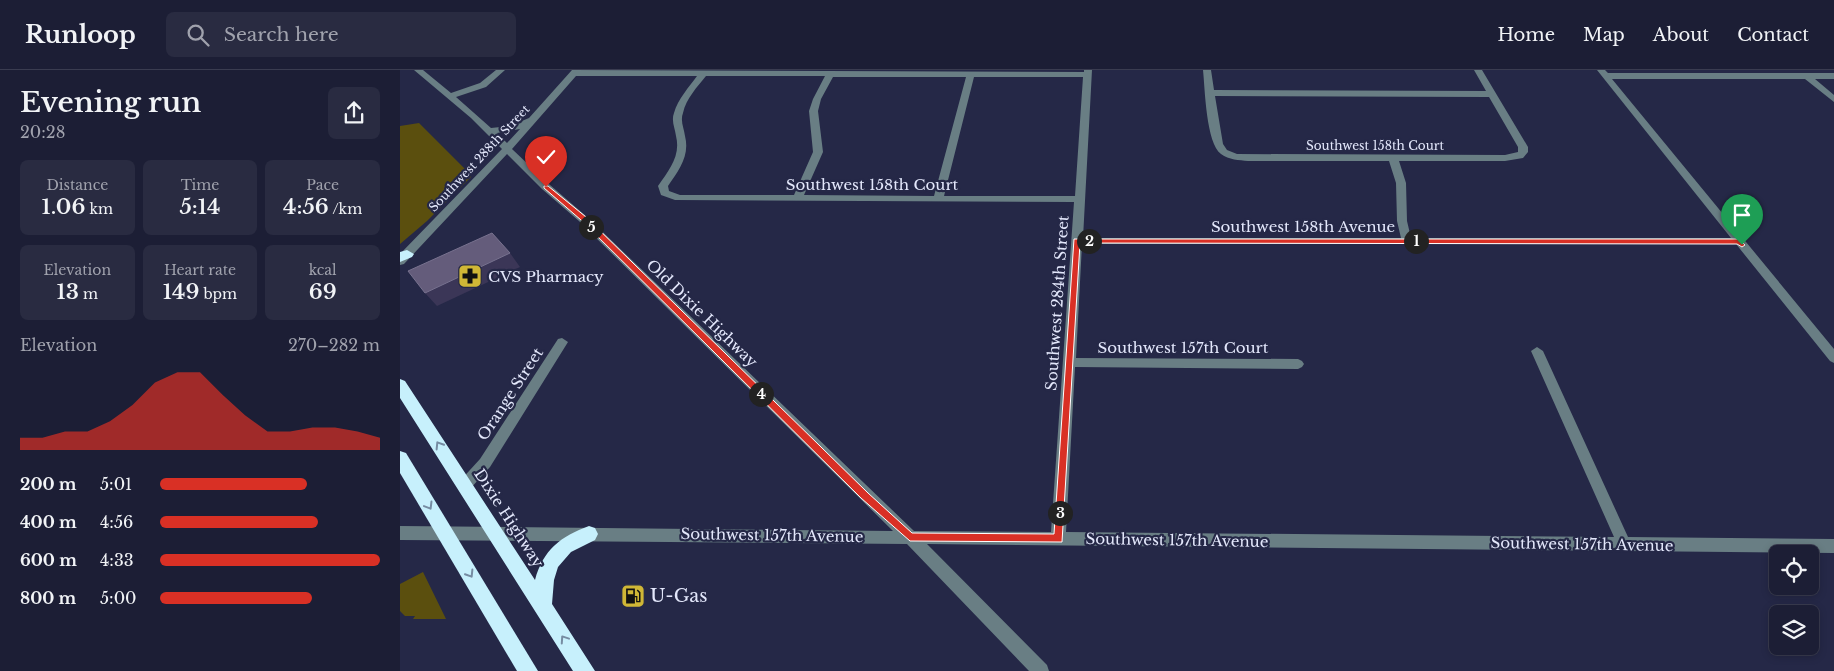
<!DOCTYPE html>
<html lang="en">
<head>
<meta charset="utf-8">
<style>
	:root { --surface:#1c1e35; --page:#292b41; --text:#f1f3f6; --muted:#a0a2ad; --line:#3a3c50; --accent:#d93025 }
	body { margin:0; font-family:"Libre Baskerville",serif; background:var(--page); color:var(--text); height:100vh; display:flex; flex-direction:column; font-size:19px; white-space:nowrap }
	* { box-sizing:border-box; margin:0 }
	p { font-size:16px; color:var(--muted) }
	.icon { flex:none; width:28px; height:28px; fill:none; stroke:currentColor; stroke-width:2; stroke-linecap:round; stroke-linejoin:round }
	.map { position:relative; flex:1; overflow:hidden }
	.details { display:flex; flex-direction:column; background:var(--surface); width:400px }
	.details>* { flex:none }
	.controls { position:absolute; left:1369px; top:475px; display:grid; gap:10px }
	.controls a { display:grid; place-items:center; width:50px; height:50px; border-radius:8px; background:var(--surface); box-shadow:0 2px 8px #0003,0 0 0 1px var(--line); font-size:25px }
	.pin { position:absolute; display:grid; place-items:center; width:42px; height:42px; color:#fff; margin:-51px -21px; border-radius:50% 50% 50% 0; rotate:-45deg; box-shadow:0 0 5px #0007 }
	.pin .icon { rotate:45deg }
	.km { position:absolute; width:25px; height:25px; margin:-12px; border-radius:50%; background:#222; color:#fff; font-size:14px; line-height:25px; text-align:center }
	.round { display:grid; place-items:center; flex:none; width:52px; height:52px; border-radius:8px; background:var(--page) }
	.headline { display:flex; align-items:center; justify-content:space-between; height:85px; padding:0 20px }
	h1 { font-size:28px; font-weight:600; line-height:38px }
	.metrics { display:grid; grid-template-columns:repeat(3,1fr); gap:8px; height:85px; padding:5px 20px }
	.metrics div { display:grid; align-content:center; border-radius:8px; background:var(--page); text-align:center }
	.metrics b { font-size:21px; font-weight:600 }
	.metrics small { font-size:14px; font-weight:400 }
	.metrics p { font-size:14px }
	.chart { height:140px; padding:10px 20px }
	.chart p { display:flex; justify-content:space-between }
	.chart svg { width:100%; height:90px; margin-top:5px; fill:var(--accent); opacity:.7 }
	ul { padding:0 20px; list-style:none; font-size:16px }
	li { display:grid; grid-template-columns:80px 60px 1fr; align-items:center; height:38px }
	li i { height:12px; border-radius:6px; background:var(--accent) }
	header { display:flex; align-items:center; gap:30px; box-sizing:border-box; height:70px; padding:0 25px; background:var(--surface); border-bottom:1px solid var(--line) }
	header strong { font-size:24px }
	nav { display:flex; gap:28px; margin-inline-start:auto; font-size:18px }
	.search { width:350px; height:45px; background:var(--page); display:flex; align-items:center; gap:12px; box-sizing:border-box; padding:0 18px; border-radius:8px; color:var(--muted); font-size:19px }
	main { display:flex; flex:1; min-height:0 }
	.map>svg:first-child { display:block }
	.green { fill:#5b4f0e }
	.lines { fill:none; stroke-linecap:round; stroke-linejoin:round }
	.minor { fill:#697e84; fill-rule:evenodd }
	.highway { fill:#c7f0fc; fill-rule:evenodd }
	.shaded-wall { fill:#3b3657 }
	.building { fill:#645c7b; stroke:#78728f }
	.oneway { stroke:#768ca2 }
	.route { fill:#d93025; stroke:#fff }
	.labels { text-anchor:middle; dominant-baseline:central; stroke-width:4.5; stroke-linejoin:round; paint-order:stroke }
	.far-street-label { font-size:12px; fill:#e3e7fb; stroke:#252847 }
	.street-label { font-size:15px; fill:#e3e7fb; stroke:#252847 }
	.poi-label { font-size:15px; fill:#e3e7fb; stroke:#252847; text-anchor:start }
	.near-poi-label { font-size:18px; fill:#e3e7fb; stroke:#252847; text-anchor:start }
</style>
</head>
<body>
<header>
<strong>Runloop</strong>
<div class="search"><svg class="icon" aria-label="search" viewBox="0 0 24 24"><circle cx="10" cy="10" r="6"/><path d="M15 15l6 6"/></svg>Search here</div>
<nav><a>Home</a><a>Map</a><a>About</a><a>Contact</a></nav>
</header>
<main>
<section class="details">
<div class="headline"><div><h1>Evening run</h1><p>20:28</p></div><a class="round"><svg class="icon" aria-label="share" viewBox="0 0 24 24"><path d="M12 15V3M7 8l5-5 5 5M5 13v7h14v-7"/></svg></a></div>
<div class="metrics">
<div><p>Distance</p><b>1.06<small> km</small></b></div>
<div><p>Time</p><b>5:14</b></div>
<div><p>Pace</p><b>4:56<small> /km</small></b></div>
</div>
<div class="metrics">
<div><p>Elevation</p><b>13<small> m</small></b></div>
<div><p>Heart rate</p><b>149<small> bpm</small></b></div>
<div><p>kcal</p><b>69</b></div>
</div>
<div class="chart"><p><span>Elevation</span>270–282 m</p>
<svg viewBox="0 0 160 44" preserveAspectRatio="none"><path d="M0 44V38L10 38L20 35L30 35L40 30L50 22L60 11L70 6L80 6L90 17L100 27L110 35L120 35L130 33L140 33L150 35L160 38V44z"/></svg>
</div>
<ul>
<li><b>200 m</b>5:01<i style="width:67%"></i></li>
<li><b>400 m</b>4:56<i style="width:72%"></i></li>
<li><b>600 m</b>4:33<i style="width:100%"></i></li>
<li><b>800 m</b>5:00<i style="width:69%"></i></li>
</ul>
</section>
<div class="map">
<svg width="1434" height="601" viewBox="0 0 1434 601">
	<rect width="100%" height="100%" fill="#252847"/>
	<!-- green -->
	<g class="green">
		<polygon points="19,53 67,101 71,107 27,151 0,174 0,56"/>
		<polygon points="23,502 46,549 13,549 15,546 5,546 0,541 0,514"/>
	</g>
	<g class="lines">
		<!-- minor -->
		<g class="minor">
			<path d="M14,0H23L51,23L80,13L96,0H105L86,17L56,27L91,58L110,56L129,48L172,0L684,2V0H692L683,168H1001L997,151L996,113L989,91H848C839,90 829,90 821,84C806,73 805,19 803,0H811L814,20L1086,21L1074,0H1082L1128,77V82L1123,88L1105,91H999L1006,113L1007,151L1011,168H1331L1197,0H1205L1208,3H1434V9H1415L1434,25V32L1405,9H1212L1434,279V293L1430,291L1336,174H682L676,288L898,289L902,291L904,294L902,297L898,299L675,297L666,462L1214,467L1131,281L1137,277L1143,281L1228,467L1434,469V483L527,474L647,595L649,601H629L507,474L0,470V456L493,461L179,151L142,119L107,84L4,194L0,195V184L102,79L71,48ZM176,6H297C289,17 278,29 274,43C271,51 275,58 276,66C281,86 269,100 258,116L261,125L275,130L674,132L651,462L514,461L187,147L150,115L112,79ZM306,6H425L413,29L409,41L413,82L394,125H280L269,121L268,116C279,100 290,86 285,66C284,58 280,51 283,43C286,29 297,17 306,6ZM433,7H566L534,126L404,125L423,82L418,41L421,29ZM574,7H683L675,126H544ZM815,26L1089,27L1118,77V82L1105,85L837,84L827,80L823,74ZM120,59L107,73L97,63Z"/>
			<polygon points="162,268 168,272 90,397 69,420 64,422 59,420 57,416 59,412 80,389 158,269"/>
		</g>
		<!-- highway -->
		<g class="highway">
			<polygon points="7,180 14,184 12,187 0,192 0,182"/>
			<path d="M0,309L5,311L135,510C143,480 161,466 189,456L195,458L198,464L195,470L171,482L158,497L154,510L152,534L195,601H173L0,328Z"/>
			<polygon points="0,381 6,383 138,601 117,601 0,403"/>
		</g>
	</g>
	<!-- shaded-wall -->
	<polygon class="shaded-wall" points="110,183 120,197 37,236 25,223"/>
	<!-- building -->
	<polygon class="building" points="92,163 110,183 25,223 8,201"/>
	<!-- one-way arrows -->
	<defs><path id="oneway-chevron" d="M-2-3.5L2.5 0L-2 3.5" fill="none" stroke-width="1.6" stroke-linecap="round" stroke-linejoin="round" transform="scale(1.25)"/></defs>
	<g class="oneway">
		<use href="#oneway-chevron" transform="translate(39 375) rotate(-122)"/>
		<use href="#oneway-chevron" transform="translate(29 436) rotate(59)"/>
		<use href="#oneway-chevron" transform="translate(70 504) rotate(58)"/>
		<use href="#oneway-chevron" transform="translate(164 569) rotate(-124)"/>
	</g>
	<!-- route -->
	<polygon class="route" points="144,116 148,116 186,147 468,423 512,463 654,464 674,169 1339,169 1345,175 1342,177 1337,174 1322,174 680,173 662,472 510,471 461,428 181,150 144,118"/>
	<!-- icons -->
	<defs>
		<g id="pharmacy-square" transform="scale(1.25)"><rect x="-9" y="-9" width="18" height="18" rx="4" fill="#d0b736" stroke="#252847"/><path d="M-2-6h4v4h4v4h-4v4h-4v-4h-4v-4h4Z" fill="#111"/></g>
		<g id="fuel-square" transform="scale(1.25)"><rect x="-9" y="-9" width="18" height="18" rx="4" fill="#d0b736" stroke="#252847"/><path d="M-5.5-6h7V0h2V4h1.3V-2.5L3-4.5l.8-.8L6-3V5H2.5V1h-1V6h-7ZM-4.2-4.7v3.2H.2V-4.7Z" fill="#111"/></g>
	</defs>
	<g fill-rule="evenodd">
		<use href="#pharmacy-square" x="70" y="206"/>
		<use href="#fuel-square" x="233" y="526"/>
	</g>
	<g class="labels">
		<!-- far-street labels -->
		<g class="far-street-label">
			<text x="975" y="75">Southwest 158th Court</text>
			<text transform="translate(79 88) rotate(-47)">Southwest 288th Street</text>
		</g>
		<!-- street labels -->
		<g class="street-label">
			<text x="472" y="114">Southwest 158th Court</text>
			<text x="903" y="156">Southwest 158th Avenue</text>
			<text transform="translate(657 233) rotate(-86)">Southwest 284th Street</text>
			<text transform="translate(302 243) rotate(44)">Old Dixie Highway</text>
			<text x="783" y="277">Southwest 157th Court</text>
			<text transform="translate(110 324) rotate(-57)">Orange Street</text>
			<text transform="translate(109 448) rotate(57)">Dixie Highway</text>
			<text transform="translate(372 465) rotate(1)">Southwest 157th Avenue</text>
			<text transform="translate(777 470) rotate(1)">Southwest 157th Avenue</text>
			<text transform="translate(1182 474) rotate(1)">Southwest 157th Avenue</text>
		</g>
		<!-- poi labels -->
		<g class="poi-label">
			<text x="88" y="206">CVS Pharmacy</text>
		</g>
		<!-- near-poi labels -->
		<g class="near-poi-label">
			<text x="250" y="526">U-Gas</text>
		</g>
	</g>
</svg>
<div class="controls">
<a><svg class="icon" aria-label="locate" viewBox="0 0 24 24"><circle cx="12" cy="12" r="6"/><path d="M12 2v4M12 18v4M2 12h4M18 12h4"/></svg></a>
<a><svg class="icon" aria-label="layers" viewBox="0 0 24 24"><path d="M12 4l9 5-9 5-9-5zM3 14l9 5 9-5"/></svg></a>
</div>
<div class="pin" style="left:1342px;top:175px;background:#1e9e55"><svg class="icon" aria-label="arrive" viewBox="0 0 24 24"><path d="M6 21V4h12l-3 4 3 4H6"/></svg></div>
<div class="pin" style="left:146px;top:117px;background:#d93025"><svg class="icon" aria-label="check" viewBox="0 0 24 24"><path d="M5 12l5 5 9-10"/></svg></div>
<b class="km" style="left:1016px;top:171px">1</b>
<b class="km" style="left:689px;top:171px">2</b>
<b class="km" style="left:660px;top:443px">3</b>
<b class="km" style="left:361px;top:324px">4</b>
<b class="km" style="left:191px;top:157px">5</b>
</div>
</main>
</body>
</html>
